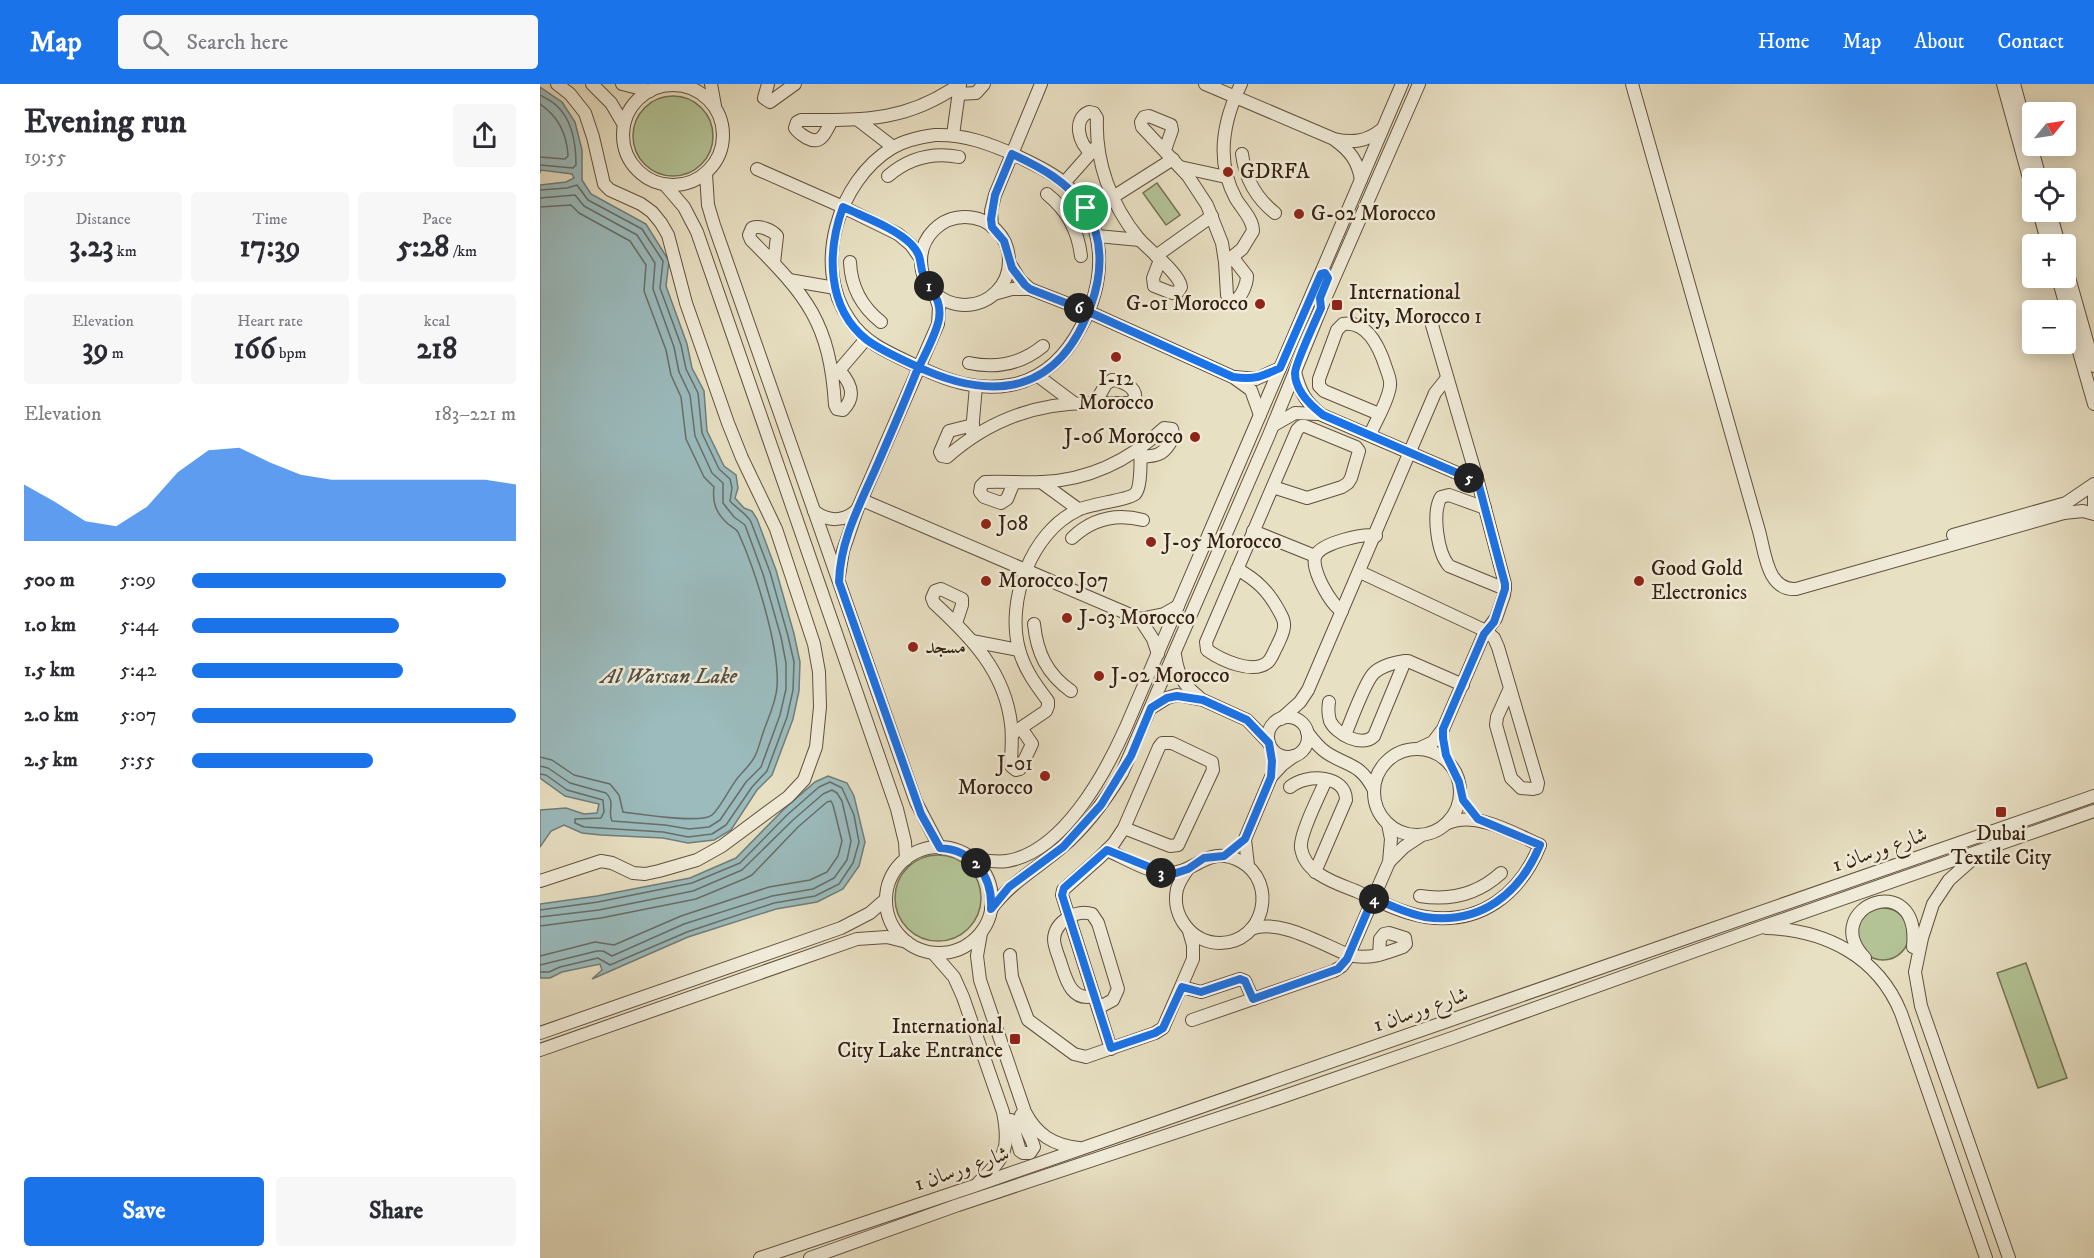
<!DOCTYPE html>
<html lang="en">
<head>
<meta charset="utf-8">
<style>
	:root { --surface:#fff; --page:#f7f7f7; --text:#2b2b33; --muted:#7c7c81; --accent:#1a73e8 }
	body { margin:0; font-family:"IM FELL DW Pica",Amiri,serif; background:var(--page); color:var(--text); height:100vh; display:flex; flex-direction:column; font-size:22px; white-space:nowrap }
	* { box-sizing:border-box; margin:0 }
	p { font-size:20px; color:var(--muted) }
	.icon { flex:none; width:33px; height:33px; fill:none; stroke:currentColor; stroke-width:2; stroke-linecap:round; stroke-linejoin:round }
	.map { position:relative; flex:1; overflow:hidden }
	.sheet { display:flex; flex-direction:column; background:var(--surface); width:540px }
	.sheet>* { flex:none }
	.needle { width:39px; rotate:60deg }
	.fabs { position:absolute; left:1482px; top:18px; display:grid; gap:12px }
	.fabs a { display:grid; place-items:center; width:54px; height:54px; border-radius:6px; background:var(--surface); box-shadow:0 3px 15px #0003; font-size:30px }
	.pin { position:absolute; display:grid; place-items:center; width:51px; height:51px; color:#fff; margin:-26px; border:3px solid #fff; border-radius:50%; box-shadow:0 2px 6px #0007 }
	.km { position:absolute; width:30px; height:30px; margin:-15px; border-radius:50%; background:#222; color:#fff; font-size:16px; line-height:30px; text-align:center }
	.round { display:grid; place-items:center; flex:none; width:63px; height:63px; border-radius:6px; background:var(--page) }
	.head { display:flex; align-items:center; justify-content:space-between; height:102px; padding:0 24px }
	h1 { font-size:33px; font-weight:700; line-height:45px }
	.stats { display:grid; grid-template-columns:repeat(3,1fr); gap:9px; height:102px; padding:6px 24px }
	.stats div { display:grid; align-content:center; border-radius:6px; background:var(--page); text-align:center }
	.stats b { font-size:30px; font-weight:700 }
	.stats small { font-size:16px; font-weight:400 }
	.stats p { font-size:16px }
	.chart { height:168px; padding:12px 24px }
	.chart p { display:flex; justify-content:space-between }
	.chart svg { width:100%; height:108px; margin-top:6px; fill:var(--accent); opacity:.7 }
	.cta { display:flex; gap:12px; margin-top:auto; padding:12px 24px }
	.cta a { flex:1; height:69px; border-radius:6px; background:var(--accent); color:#fff; font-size:24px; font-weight:700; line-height:69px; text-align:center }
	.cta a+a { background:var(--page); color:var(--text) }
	ul { padding:0 24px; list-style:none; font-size:20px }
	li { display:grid; grid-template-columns:96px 72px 1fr; align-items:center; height:45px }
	li i { height:15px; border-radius:8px; background:var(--accent) }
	header { display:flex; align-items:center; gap:36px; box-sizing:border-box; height:84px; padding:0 30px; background:var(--accent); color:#fff }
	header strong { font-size:28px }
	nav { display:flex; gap:33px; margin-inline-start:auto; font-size:21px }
	.search { width:420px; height:54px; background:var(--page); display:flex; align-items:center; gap:15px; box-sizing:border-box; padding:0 21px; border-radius:6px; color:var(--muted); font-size:22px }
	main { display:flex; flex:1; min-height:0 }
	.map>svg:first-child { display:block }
	.green { fill:#b3c396; stroke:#747253; stroke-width:1.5 }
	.water { fill:#9bbbbd; stroke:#727d78; stroke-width:1.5 }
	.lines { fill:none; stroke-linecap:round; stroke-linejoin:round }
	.shore { stroke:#686e66; stroke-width:1.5 }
	.minor-casing { stroke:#61503d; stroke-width:14 }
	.minor { stroke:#f0ebd8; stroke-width:12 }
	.route-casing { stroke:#fff; stroke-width:12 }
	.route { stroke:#1a73e8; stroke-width:8 }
	.poi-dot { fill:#8f2418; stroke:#f0ebd8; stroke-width:2 }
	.labels { text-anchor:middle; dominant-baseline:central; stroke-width:5; stroke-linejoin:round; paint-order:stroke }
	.poi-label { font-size:21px; fill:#342010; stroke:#f0ebd8; text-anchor:start }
	.street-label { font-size:21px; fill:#342010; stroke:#f0ebd8 }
	.water-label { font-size:22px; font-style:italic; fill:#534e44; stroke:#f0ebd8 }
</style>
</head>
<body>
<header>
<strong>Map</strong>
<div class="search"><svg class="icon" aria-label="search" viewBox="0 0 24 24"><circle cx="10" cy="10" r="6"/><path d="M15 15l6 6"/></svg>Search here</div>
<nav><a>Home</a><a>Map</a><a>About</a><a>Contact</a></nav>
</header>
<main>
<section class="sheet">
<div class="head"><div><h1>Evening run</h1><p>19:55</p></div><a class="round"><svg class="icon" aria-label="share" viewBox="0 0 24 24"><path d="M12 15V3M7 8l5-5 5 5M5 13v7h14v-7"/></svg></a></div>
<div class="stats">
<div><p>Distance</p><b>3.23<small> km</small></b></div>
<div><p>Time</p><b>17:39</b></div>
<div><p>Pace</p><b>5:28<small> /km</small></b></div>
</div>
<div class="stats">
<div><p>Elevation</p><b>39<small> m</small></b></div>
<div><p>Heart rate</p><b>166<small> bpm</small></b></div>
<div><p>kcal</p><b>218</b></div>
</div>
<div class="chart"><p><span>Elevation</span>183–221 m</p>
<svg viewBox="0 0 160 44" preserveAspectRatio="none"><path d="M0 44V21L10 28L20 36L30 38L40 30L50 16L60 7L70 6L80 12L90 17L100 19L110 19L120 19L130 19L140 19L150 19L160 21V44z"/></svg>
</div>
<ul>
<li><b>500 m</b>5:09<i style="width:97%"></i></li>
<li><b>1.0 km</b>5:44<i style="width:64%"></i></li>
<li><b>1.5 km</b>5:42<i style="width:65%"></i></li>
<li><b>2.0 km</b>5:07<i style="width:100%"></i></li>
<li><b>2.5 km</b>5:55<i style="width:56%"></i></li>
</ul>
<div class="cta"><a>Save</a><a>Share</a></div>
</section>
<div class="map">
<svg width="1554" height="1174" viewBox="0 0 1554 1174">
	<rect width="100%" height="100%" fill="#e8e0c3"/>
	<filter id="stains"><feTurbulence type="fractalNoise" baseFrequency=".00333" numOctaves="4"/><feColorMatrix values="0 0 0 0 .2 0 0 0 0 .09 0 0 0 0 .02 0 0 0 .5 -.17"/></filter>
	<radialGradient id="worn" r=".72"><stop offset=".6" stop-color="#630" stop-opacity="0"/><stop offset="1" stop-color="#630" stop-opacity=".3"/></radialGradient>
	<!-- green -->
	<g class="green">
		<circle cx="133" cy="52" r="40"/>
		<polygon points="617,99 640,131 626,141 603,109"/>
		<circle cx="398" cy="814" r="43"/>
		<circle cx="1343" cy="850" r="26"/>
		<polygon points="1486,879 1527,994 1498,1004 1457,889"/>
	</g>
	<!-- water -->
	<g class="water">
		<polygon points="0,3 22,18 35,38 42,66 42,96 51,110 106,140 129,177 126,202 147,260 152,284 164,307 167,347 184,382 196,391 198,404 195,414 204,424 212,427 217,435 236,486 254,550 260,578 259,607 253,635 232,691 217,706 191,746 174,756 148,759 123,754 61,751 42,749 24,741 11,747 0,763 0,726 26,724 44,730 57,729 59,720 25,712 0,694 0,101 26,98 34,94 32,90 1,86 0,89"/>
		<polygon points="288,692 307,699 314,712 325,758 319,782 303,805 277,818 236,825 148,853 52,895 62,886 60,880 22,888 10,894 0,894 0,820 57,812 150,794 196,774 243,726 275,698"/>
	</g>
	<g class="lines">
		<!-- shore -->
		<g class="shore">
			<path d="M0,11C5,14 12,17 17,22C32,36 36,61 36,81L33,84L0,81"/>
			<path d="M0,20C18,32 27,50 28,72L25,75L0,73"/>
			<path d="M0,106L27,104L37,101L48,116L102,145L123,177L120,204L141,261L146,285L158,309L162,349L179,385L190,395L192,404L190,417C197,425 207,430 211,438L230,488L248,552L254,578L253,606L247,633L227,687L212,703L186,741L172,750L148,753L123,748L44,743L35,739V735L61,734L64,728L63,716L27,706L6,691L0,690"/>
			<path d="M0,114L35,111L44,122L97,151L115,179L113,205L134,263L139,288L150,311L155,352L172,389L183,399V419L194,433L205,441L223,490L241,553L246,579V605L240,631L221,683L206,698L180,736L169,743L149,745L125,741L72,737C67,728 76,718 66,709L30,699L8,684L0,682"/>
			<path d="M0,123L31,121L39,129L90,157L106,181L104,207L126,266L131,291L141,313L146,355L164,393L174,403C172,419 176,429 188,440C192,443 195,444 198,448C215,485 240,564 237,603C236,618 229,632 224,646C216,669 219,671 201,690C191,700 182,722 172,731C162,740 99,730 83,728L79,711L70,700L34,691L12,676L0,673"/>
			<polyline points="0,826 58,818 152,799 200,779 247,731 279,703 290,698 302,704 314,731 319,758 313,779 299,800 275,812 234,819 147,848 70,881 58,874 20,883 9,888 0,888"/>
			<polyline points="0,833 59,826 153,807 202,786 253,736 283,710 292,706 297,709 302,717 311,757 307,776 294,794 273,805 232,812 144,840 72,872 63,867 57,867 0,881"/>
			<polyline points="0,842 61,834 156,815 204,795 212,791 258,743 287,718 291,717 293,721 302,757 298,772 287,788 270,796 229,803 141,832 74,861 55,858 0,872"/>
		</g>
		<!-- minor casing -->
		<g class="minor-casing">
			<g id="minor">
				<polyline points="52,0 71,19 84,41"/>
				<polyline points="82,0 110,7"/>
				<polyline points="171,0 175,22"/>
				<polyline points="228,0 224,14 230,18 255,0"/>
				<path d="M665,0L794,55C812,59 826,58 841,46"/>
				<path d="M1092,0L1219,447C1225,468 1227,507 1256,505L1524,429L1543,427L1554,430"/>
				<polyline points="1463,0 1492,105"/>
				<polyline points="1474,0 1500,94"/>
				<circle cx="133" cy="51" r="50"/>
				<polyline points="418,10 436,9 444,0"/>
				<path d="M292,36C286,47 282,62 267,54C262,51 258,49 255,44L257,38L261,36C323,36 366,38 420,0"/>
				<polyline points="318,36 353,63"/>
				<path d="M395,51C424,50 451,60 477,72C493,80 510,87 524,99C568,137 567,195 541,243C526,272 503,295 470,301C437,307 408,297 379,283C352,270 326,261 309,235C272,182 298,97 352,64C365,56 380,53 395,51Z"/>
				<polyline points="413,51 420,0"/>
				<path d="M795,56C810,67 818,77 821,96"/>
				<path d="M625,66L632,46L631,41L609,32L604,33L601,38L602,43L648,92L667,121L682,159L685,178L687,211L690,216L695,217C702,212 707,200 707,192L693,174"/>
				<path d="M551,69C539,60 532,35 549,28L554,29L557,34C555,78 571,121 599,155C609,166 640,190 641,203L638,208L632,209L614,202L613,194L620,176"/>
				<path d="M702,70C705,94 716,114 735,129"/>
				<polyline points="640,83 686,93"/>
				<polyline points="217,85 303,123 358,150 371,161 381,175"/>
				<polyline points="166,90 168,121 174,141 376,718 400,764"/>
				<path d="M348,92C369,74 393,68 419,73"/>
				<polyline points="524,99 555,64"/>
				<polyline points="126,102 144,123 157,148 357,725 365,758 366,775"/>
				<path d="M507,110C527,126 538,146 541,172"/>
				<polyline points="573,113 633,75"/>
				<polyline points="1499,128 1508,160"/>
				<polyline points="1510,128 1519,160"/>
				<circle cx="425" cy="177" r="44"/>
				<polyline points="452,143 451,127 455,111 501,0"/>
				<polyline points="557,152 600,156"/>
				<polyline points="616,172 672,132"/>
				<path d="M310,178C311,203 322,223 341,238"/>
				<polyline points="469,178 480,196 490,205"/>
				<path d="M686,178L702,165L713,147C713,135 702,125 696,115C675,77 683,37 701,0"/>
				<path d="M234,179L237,152C232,146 220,141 212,144L209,151L211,156C267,212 290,239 295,321L297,325L303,326C317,312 311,299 299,286"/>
				<polyline points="1526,183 1554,282"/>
				<polyline points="1518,194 1554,320"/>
				<polyline points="249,196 295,204"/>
				<polyline points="454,210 472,205 490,205 549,228 693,293 711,306 720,331"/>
				<path d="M429,279C457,285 481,280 503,262"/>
				<path d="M755,288C760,308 766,319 782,331L938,398"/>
				<polyline points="295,291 326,255"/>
				<polyline points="498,292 534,319"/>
				<polyline points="695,293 716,295 740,284"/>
				<path d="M433,341L409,347L400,368L402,372L407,373C450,335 498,318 555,319L566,300L572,296C582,297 597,303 595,315L589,319H555"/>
				<polyline points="734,341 755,329 778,330"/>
				<polyline points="432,348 436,302"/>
				<path d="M830,351C836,336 848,318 850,302C851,296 848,290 846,284C840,265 828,236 803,240L797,246L779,295V302L784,307L839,330"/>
				<path d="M474,398L467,415L461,419L444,413L440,408L441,402L445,398C464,397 483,399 502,398C549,396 590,376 624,344L632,345C634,351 633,353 630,359C622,372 615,372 600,373"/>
				<polyline points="501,398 538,425"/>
				<polyline points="1554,402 1554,422"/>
				<polyline points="322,416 600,535 613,555 618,570"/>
				<path d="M945,424L909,411L901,413C892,428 897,468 909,482L965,505"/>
				<path d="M274,427C288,438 304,438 317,426"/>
				<polyline points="713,447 775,472"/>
				<polyline points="1413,451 1526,419 1554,400"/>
				<path d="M532,454C552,435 576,429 603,436"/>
				<path d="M697,485C717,496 728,507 739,527C741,531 744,535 744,540C745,547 740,555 737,562C734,567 732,574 728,578C713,591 681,576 667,566L666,558L757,346L761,342H765L816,363L819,367L811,394L808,399L802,403L767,414L733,403"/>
				<polyline points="820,488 946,547 954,554 958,563 998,699 997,704 993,705 981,704 971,694 956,641 957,633 970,604"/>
				<polyline points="299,492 303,467 317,426 398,240 399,223 394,208"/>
				<path d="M802,527C791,521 769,483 776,471C782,459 823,449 836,452"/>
				<polyline points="600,535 624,530 638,522"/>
				<path d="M416,539L422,521V515L401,505L395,507L392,514L394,519C431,553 465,588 471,640C473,654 471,668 471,682L476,686L480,685L492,660L481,644"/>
				<path d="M494,540C497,569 507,590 531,607"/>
				<polyline points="432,557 479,566"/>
				<path d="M635,571C638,591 643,601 659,613"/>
				<path d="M789,618C788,624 788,630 790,637C796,650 822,664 834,652L865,577"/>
				<polyline points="611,624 627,614 637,611 663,616 707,636 729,659"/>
				<circle cx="748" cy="653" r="20"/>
				<polyline points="741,635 760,618 768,606 895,309 907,294"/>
				<path d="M767,648C773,656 779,664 787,669C809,683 820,679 834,706"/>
				<path d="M472,650L506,627L508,622V617C496,601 484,585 479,565C466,517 491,448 538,426C550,420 588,416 595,410C602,403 600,375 601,365"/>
				<path d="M805,651C811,637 824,600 833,590C840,582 858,577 868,577L923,601"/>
				<circle cx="877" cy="708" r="43"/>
				<polyline points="878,665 893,658 903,645 944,550 956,534 964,511 965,500 938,398 892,241"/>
				<path d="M786,696C780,710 759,751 761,764C765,790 796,799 816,807C838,817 862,829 886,833C941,841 980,810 1000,761C973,749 937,727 908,739"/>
				<path d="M750,703C767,689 806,691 806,716L775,788"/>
				<circle cx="399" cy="816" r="53"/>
				<path d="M567,766C583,773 609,789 627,789C656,790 667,760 700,777C739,798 724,859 680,859C652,859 631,832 637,805C639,798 643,792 648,785"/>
				<polyline points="1436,772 1409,796 1393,820 1382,854 1375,888 1381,922 1469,1174"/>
				<path d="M430,774C442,776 455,779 467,777C523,768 565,690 586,643L862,0"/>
				<polyline points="850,777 864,763 882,751"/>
				<polyline points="708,782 705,755 731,693 742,681 754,672"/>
				<polyline points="0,797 61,777 72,779 93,789 105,790 119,787 157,776 182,762 248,713 264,696 276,663 280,623 279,588 274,560 236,445 202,374 188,339 146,219 128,151 121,139 112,128 101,120 70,106 64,100 53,53 45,29 30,10 17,0"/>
				<path d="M880,812C911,817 938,810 961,789"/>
				<path d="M451,825C470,799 496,785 521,764C546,743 565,717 582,689L729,351L781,224L879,0"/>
				<path d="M1226,844C1285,846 1338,872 1361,929L1446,1174"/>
				<path d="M711,845C740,834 781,860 809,871C828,876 844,870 863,863L866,860L865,854L849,849L844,850L840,855L839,871"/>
				<path d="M441,849L437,872L440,896L485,1028C497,1051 513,1061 539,1064"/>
				<path d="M393,869L414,893L423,913L463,1028C470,1064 466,1073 439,1098"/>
				<polyline points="470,871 472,893 488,936 534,970 546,973 615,949 623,944 653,875 653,861 649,847"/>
				<path d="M1325,874C1277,824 1381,782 1373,863"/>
				<polyline points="642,903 661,908 700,895 705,897 713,915"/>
				<path d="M554,912C531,918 526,895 520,877C518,871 514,862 514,855C515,838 536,825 552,830L558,839L578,905L573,916L558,924"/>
				<polyline points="652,936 794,887 802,882 807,875 849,778 851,755 848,740"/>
				<polyline points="0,949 301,844 330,829 346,815"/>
				<polyline points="571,965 522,811 523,806 559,774 574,759 584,744 619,663 622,659 632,659 672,678 673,686 638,761 630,762 584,744"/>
				<polyline points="0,966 317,855 347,853 367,858"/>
				<path d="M471,1036L480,1067L483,1069H490L494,1063C491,1052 483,1043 481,1031"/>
				<polyline points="220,1174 434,1102 1554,712"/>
				<polyline points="270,1174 418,1121 739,1014 912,954 1219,844 1554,727"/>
			</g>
		</g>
		<!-- minor -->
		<use href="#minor" class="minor"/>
	</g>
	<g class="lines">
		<!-- route casing -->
		<g class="route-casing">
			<path id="route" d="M546,124C563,155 563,188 551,221C519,310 454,319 376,282C359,274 342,267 327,256C286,224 287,167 303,123C324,133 355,144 371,160C384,174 378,178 384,193C391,209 402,214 399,235C396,251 383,274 376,289C363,322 349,354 335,386C319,422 300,458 299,498L381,730L400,764C433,766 453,792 451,825L469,803L523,763L561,721L591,672L611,624L627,614L637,612L663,616L707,636L729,659L732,677L731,693L705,755L684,772L664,774L648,785L636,789H624L567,766L524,804L522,811L571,964L615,949L623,944L642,903L661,908L700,895L705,897L713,915L798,885L807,875L833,814C850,821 867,830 885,833C940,841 980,810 1000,761L938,735L923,716L919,698L906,671L903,654V645L944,550L954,538L965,505V500L938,398L783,331C770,321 755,307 755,289C755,281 776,235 781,224L780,214L788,194L785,189L781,190L740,284C721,293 714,296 693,293L549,228L490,205L485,201L472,184L464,157L452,143L451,135L455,111L472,70C502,84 526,97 546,124"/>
		</g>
		<!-- route -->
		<use href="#route" class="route"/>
	</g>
	<!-- markers -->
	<g class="poi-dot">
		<circle cx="688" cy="88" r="6"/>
		<circle cx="759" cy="130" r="6"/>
		<circle cx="720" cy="220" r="6"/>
		<rect x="791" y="215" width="12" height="12" rx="3"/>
		<circle cx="576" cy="273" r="6"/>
		<circle cx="655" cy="353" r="6"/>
		<circle cx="446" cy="440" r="6"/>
		<circle cx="611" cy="458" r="6"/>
		<circle cx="446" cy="497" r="6"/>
		<circle cx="1099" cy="497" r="6"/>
		<circle cx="527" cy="534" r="6"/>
		<circle cx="373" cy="563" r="6"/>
		<circle cx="559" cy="592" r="6"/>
		<circle cx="505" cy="692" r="6"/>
		<rect x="1455" y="722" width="12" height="12" rx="3"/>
		<rect x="469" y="949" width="12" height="12" rx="3"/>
	</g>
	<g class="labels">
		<!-- poi labels -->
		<g class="poi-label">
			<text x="700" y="88">GDRFA</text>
			<text x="771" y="130">G-02 Morocco</text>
			<text x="809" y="209">International<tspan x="809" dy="24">City, Morocco 1</tspan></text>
			<text x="708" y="220" text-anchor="end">G-01 Morocco</text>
			<text x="576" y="295" text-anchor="middle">I-12<tspan x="576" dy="24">Morocco</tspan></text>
			<text x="643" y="353" text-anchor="end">J-06 Morocco</text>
			<text x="458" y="440">J08</text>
			<text x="623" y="458">J-05 Morocco</text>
			<text x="1111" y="485">Good Gold<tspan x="1111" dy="24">Electronics</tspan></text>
			<text x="458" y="497">Morocco J07</text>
			<text x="539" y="534">J-03 Morocco</text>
			<text x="385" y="563">مسجد</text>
			<text x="571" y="592">J-02 Morocco</text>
			<text x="493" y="680" text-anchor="end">J-01<tspan x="493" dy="24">Morocco</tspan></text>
			<text x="1461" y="750" text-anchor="middle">Dubai<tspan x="1461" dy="24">Textile City</tspan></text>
			<text x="463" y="943" text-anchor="end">International<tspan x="463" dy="24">City Lake Entrance</tspan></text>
		</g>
		<!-- street labels -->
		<g class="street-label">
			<text transform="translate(1340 766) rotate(-19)">شارع ورسان 1</text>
			<text transform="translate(881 926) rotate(-19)">شارع ورسان 1</text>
			<text transform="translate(422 1085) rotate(-19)">شارع ورسان 1</text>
		</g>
		<!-- water labels -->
		<g class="water-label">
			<text x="129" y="592">Al Warsan Lake</text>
		</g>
	</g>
	<rect width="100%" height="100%" filter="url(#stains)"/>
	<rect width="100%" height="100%" fill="url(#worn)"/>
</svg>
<div class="fabs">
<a><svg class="needle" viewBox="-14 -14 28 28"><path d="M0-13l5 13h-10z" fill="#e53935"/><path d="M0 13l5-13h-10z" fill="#7c7c81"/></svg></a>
<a><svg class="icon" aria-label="locate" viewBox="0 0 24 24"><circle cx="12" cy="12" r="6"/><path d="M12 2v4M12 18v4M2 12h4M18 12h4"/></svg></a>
<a>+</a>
<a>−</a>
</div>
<div class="pin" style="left:546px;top:124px;background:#1e9e55"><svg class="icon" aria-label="arrive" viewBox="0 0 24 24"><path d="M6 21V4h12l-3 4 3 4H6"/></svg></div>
<b class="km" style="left:389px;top:202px">1</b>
<b class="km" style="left:436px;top:779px">2</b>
<b class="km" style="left:621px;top:789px">3</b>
<b class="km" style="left:834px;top:815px">4</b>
<b class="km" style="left:929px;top:394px">5</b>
<b class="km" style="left:539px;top:224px">6</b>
</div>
</main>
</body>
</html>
